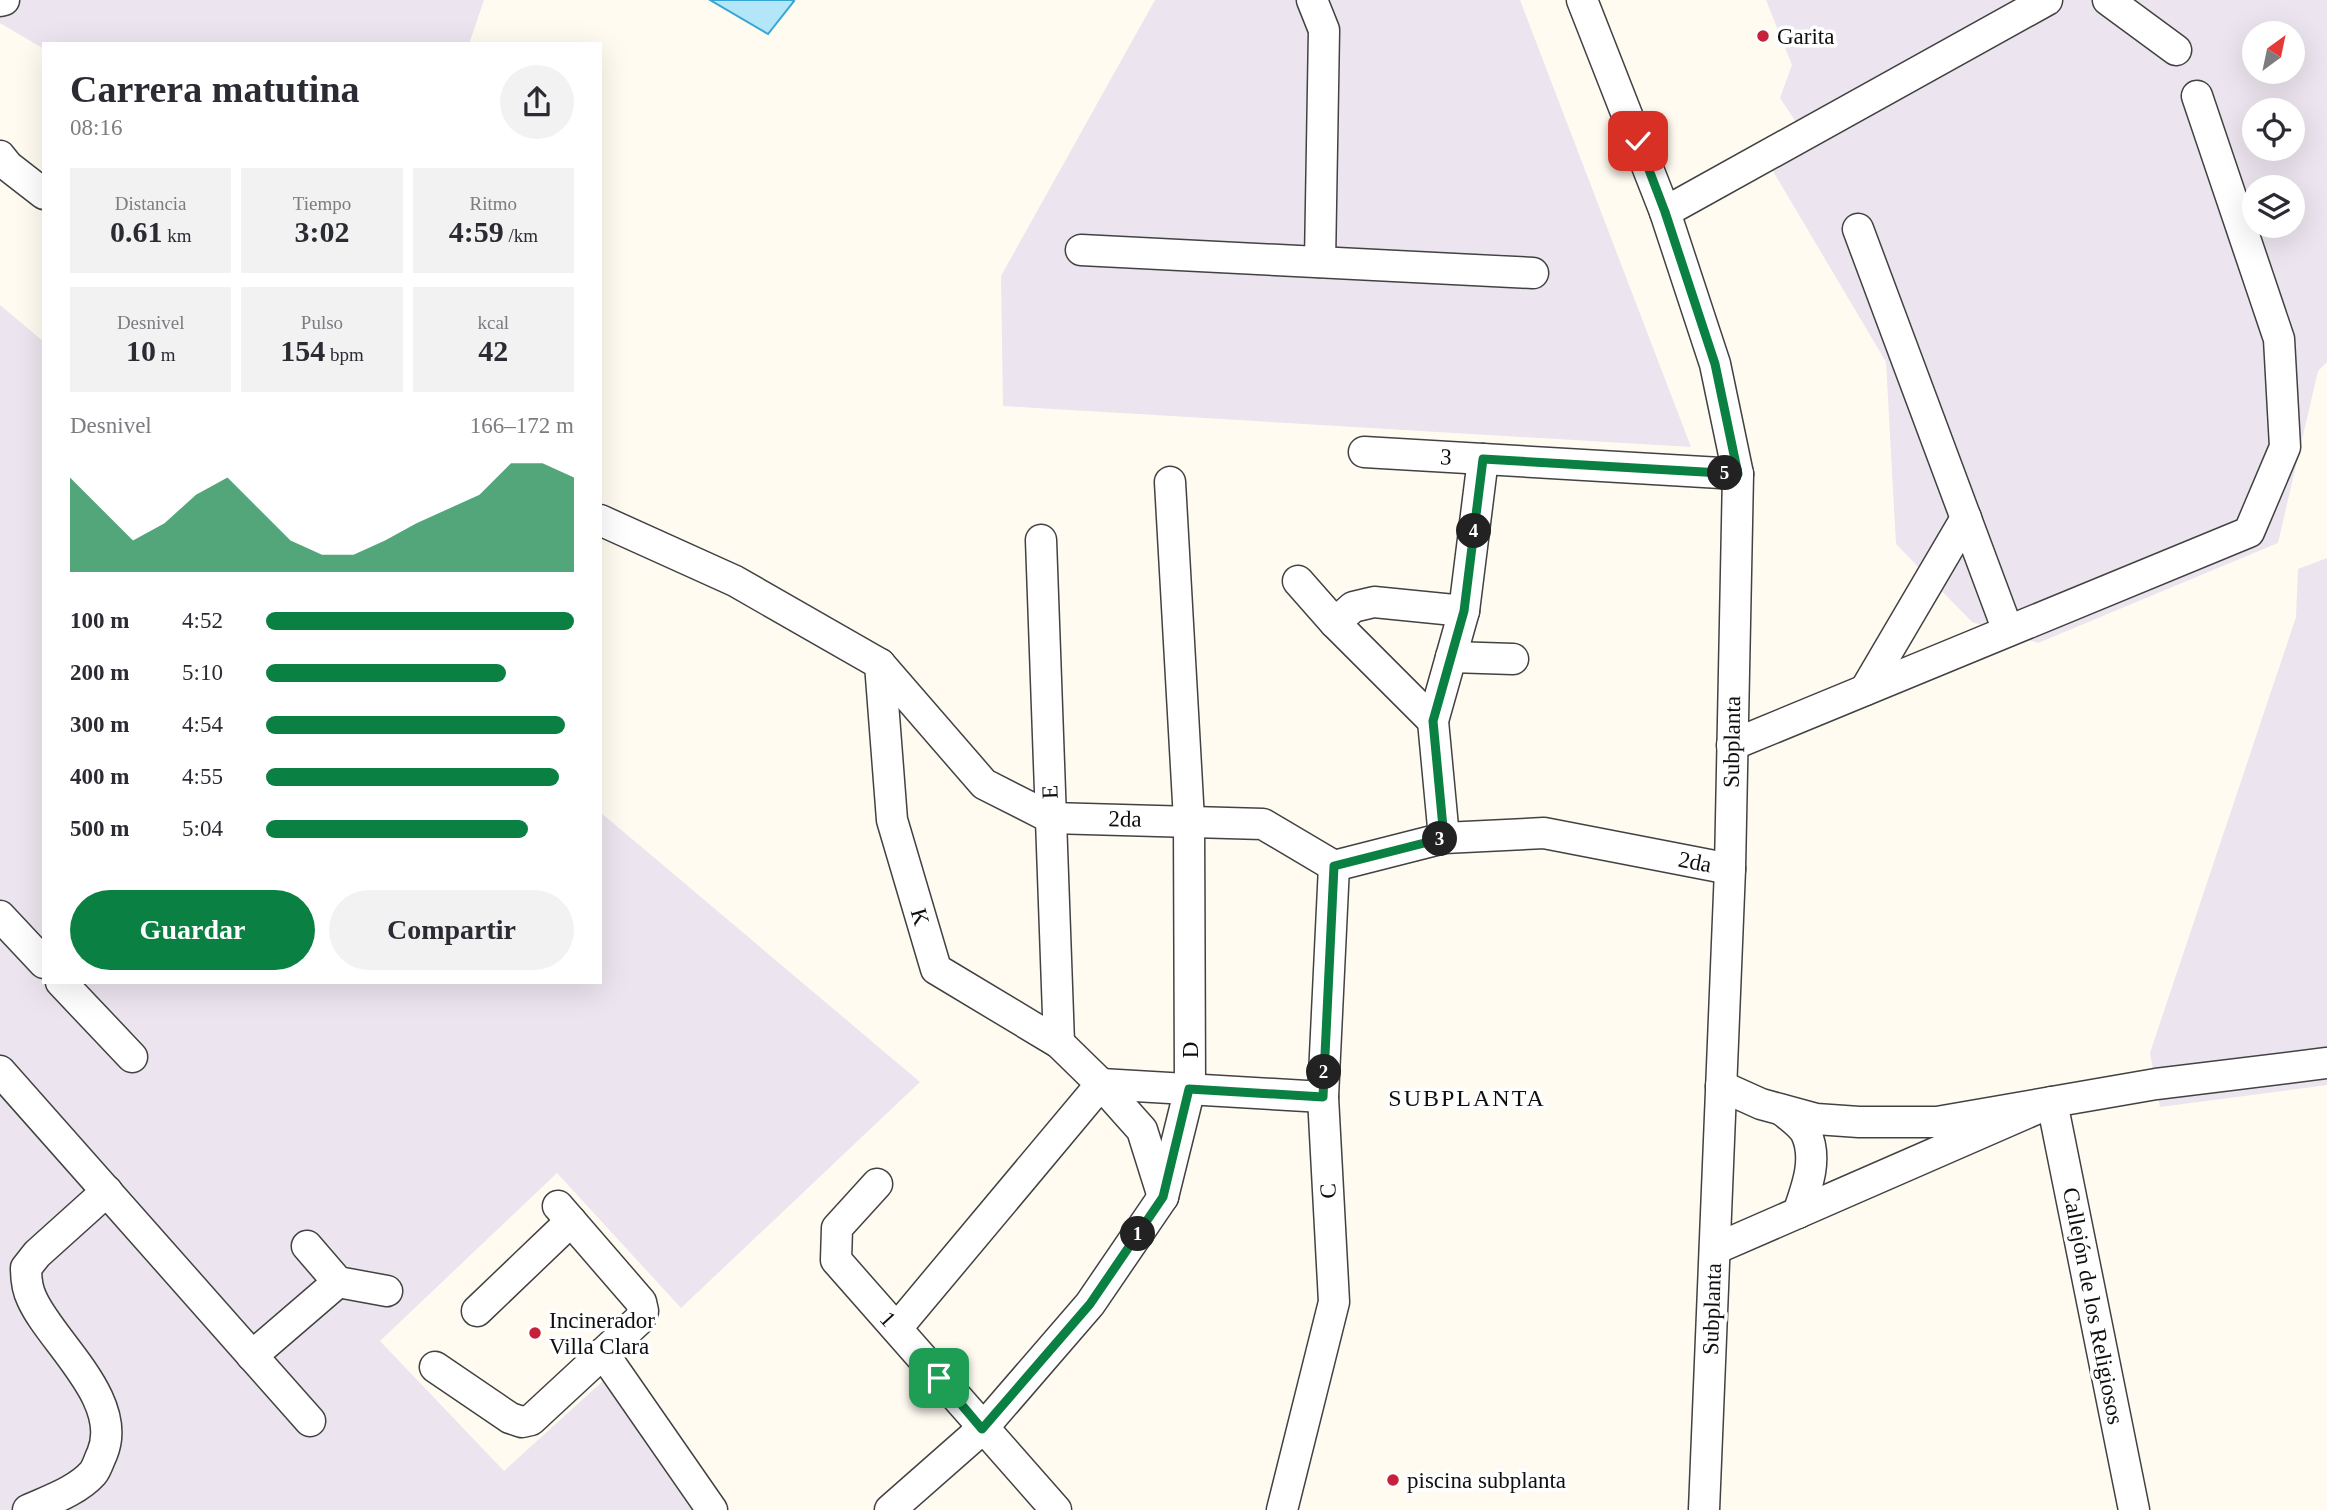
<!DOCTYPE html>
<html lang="es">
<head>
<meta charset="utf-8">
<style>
	:root { --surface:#fff; --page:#f2f2f3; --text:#2b2b33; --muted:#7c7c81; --accent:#0b8043 }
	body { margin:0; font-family:"Times New Roman",serif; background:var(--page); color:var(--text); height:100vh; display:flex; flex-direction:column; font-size:26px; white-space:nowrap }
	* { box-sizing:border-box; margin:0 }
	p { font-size:23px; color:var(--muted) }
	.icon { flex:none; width:38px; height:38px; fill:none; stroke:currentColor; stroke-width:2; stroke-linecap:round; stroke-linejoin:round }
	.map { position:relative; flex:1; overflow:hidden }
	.panel { position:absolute; left:42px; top:42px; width:560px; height:942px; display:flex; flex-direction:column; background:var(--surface); border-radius:0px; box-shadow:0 7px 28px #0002 }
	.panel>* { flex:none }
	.needle { width:46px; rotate:33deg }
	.buttons { position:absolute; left:2242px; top:21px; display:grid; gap:14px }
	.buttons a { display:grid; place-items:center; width:63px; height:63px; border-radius:50%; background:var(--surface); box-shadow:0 7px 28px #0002; font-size:35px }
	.pin { position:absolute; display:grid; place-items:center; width:60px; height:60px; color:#fff; margin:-30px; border-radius:14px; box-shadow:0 4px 10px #0006 }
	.km { position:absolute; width:35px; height:35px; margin:-18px; border-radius:50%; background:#222; color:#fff; font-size:19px; line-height:35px; text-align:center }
	.round { display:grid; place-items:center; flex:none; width:74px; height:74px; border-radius:37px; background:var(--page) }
	.summary { display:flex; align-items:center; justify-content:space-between; height:119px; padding:0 28px }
	h1 { font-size:38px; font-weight:700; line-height:52px }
	.metrics { display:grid; grid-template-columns:repeat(3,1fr); gap:10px; height:119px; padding:7px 28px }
	.metrics div { display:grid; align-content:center; border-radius:0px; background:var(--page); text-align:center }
	.metrics b { font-size:30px; font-weight:700 }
	.metrics small { font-size:19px; font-weight:400 }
	.metrics p { font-size:19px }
	.chart { height:196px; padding:14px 28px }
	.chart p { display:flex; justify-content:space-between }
	.chart svg { width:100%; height:126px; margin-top:7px; fill:var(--accent); opacity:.7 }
	.button { display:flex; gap:14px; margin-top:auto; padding:14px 28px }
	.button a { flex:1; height:80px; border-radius:42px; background:var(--accent); color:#fff; font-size:28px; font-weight:700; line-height:80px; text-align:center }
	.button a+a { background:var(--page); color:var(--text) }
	ul { padding:0 28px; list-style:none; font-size:23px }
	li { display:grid; grid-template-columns:112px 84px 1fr; align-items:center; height:52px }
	li i { height:18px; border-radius:9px; background:var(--accent) }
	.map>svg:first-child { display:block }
	.industrial { fill:#ece4ee; fill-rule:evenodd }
	.water { fill:#b4e6f9; stroke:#37a6d3; stroke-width:2 }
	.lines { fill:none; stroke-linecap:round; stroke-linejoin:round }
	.minor-casing { stroke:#424242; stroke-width:33 }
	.minor { stroke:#fff; stroke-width:30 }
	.route-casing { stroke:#fff; stroke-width:14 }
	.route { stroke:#0b8043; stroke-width:9 }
	.poi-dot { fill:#c6203a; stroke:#fff; stroke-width:2.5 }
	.labels { text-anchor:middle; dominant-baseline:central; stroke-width:7; stroke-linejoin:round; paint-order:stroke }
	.poi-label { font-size:23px; fill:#0f0f0f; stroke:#fff; text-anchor:start }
	.street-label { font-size:23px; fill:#0f0f0f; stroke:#fff }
	.neighbourhood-label { font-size:24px; letter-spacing:2px; fill:#0f0f0f; stroke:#fff }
</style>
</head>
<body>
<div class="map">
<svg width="2327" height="1510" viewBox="0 0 2327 1510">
	<rect width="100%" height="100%" fill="#fffbf1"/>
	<!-- industrial -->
	<g class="industrial">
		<polygon points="0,0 484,0 469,44 44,44 44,49 0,23"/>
		<polygon points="1155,0 1520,0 1691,447 1003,406 1001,276"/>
		<path d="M1766,0H2327V362L2318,371L2278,543L2038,643L1972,622L1896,544L1886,362L1770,166L1810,143L1780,98L1792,65ZM2254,33H2292V72H2254ZM2254,110H2292V149H2254ZM2254,187H2292V226H2254Z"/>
		<polygon points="0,305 44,342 44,982 600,982 600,812 920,1082 681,1308 557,1173 380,1341 504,1471 604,1380 698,1510 0,1510"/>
		<polygon points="2327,558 2327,1085 2160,1107 2150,1053 2296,617 2298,569"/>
	</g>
	<!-- water -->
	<polygon class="water" points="710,0 792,0 794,1 768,34"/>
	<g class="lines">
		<!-- minor casing -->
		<g class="minor-casing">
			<g id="minor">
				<polyline points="1312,0 1324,30 1320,262"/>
				<polyline points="1582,0 1665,212 1715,364 1738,474 1730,869 1704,1510"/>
				<polyline points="2108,0 2176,50"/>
				<polyline points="0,1 4,0"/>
				<polyline points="0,156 8,166 44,194"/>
				<polyline points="1665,212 2047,0"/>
				<polyline points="1858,229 2008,631"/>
				<polyline points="1081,250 1533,273"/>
				<polyline points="1364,452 1738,474"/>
				<polyline points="600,520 735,581 880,664 984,784 1051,818 1263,824 1334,866 1444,838 1544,833 1730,869"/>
				<polyline points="1041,540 1059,1043"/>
				<polyline points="1298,581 1335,623 1433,721"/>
				<polyline points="1335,623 1353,607 1374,602 1464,611"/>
				<polyline points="1451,657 1513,659"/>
				<polyline points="880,664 892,820 936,969 1059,1043 1101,1084 1142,1130 1163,1197"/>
				<polyline points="1865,690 1966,518"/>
				<polyline points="1732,745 2249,532 2285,447 2279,339 2197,96"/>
				<polyline points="1444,838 1433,721 1464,611 1483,459"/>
				<polyline points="0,916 44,963"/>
				<polyline points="61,982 132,1057"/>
				<polyline points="0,1071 310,1421"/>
				<path d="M1782,1110C1789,1116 1801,1124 1806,1133C1818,1159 1807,1187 1798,1213"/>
				<polyline points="877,1184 837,1228 836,1260 1056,1510"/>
				<polyline points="307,1246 338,1282 387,1291"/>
				<polyline points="1715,1249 2052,1102 1937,1122 1859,1122 1816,1119 1761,1104 1721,1086"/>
				<polyline points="477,1311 571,1221"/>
				<polyline points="897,1328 1101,1084 1323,1097"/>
				<polyline points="603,1353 712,1510"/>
				<polyline points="252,1356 338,1282"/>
				<polyline points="435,1367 510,1418 522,1422 531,1420 640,1319 643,1311 641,1302 558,1206"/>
				<path d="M28,1510C50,1500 77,1491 93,1473C97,1468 99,1460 102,1454C125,1400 51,1342 32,1299C27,1289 26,1279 26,1268L37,1254L107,1191"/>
				<polyline points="890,1510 982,1429 1090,1304 1163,1197 1190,1088 1189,820 1170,482"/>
				<polyline points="1282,1510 1334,1302 1323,1097 1334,866"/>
				<polyline points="2134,1510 2052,1102 2156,1084 2327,1063"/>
			</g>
		</g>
		<!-- minor -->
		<use href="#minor" class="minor"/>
	</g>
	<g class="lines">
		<!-- route casing -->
		<g class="route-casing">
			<polyline id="route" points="939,1378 982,1429 1090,1304 1163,1197 1189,1089 1323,1097 1334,866 1444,838 1433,721 1464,611 1483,459 1738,474 1715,364 1665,212 1638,141"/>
		</g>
		<!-- route -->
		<use href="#route" class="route"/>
	</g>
	<!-- markers -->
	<g class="poi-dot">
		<circle cx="1763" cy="36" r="7"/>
		<circle cx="535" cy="1333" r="7"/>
		<circle cx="1393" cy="1480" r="7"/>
	</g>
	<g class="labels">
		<!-- poi labels -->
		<g class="poi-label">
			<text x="1777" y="36">Garita</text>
			<text x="549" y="1320">Incinerador<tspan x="549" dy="26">Villa Clara</tspan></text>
			<text x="1407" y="1480">piscina subplanta</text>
		</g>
		<!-- street labels -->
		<g class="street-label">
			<text transform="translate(1446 457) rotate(3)">3</text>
			<text transform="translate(1732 742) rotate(-89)">Subplanta</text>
			<text transform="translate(1050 792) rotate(-92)">E</text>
			<text transform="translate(1125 819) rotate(1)">2da</text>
			<text transform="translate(1695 862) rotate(11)">2da</text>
			<text transform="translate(920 917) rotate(74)">K</text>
			<text transform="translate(1190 1050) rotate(-90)">D</text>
			<text transform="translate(1328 1191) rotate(-93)">C</text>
			<text transform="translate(2093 1306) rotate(79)">Callejón de los Religiosos</text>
			<text transform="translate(1712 1309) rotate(-88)">Subplanta</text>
			<text transform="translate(888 1319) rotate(48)">1</text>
		</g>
		<!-- neighbourhood labels -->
		<g class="neighbourhood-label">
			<text x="1467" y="1098">SUBPLANTA</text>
		</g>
	</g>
</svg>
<div class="buttons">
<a><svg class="needle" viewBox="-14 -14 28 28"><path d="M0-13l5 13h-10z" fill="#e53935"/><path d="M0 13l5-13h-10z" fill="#7c7c81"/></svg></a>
<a><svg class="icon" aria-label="locate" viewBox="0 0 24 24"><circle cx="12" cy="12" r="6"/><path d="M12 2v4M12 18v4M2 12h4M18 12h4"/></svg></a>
<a><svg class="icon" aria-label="layers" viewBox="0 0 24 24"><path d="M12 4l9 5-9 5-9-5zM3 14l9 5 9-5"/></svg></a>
</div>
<div class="pin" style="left:939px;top:1378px;background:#1e9e55"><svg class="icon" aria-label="arrive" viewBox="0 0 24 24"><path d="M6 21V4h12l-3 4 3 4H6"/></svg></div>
<div class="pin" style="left:1638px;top:141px;background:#d93025"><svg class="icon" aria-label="check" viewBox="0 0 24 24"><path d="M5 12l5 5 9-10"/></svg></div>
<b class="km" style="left:1138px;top:1234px">1</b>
<b class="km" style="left:1324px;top:1072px">2</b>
<b class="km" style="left:1440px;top:839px">3</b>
<b class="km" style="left:1474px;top:531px">4</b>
<b class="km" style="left:1725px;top:473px">5</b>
<section class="panel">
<div class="summary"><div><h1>Carrera matutina</h1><p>08:16</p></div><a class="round"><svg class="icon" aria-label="share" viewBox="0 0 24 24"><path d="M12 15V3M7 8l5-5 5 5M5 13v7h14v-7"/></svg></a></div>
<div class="metrics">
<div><p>Distancia</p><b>0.61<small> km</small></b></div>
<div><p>Tiempo</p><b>3:02</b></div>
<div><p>Ritmo</p><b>4:59<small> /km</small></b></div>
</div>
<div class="metrics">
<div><p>Desnivel</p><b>10<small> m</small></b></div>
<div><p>Pulso</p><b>154<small> bpm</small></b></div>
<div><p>kcal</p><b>42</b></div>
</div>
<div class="chart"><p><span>Desnivel</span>166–172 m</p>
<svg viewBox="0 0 160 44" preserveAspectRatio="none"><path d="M0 44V11L10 22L20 33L30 27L40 17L50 11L60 22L70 33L80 38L90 38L100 33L110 27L120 22L130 17L140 6L150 6L160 11V44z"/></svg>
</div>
<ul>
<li><b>100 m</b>4:52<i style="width:100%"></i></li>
<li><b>200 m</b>5:10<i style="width:78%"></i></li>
<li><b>300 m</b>4:54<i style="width:97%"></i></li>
<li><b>400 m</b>4:55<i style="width:95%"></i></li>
<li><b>500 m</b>5:04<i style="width:85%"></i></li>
</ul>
<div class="button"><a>Guardar</a><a>Compartir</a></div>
</section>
</div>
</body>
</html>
